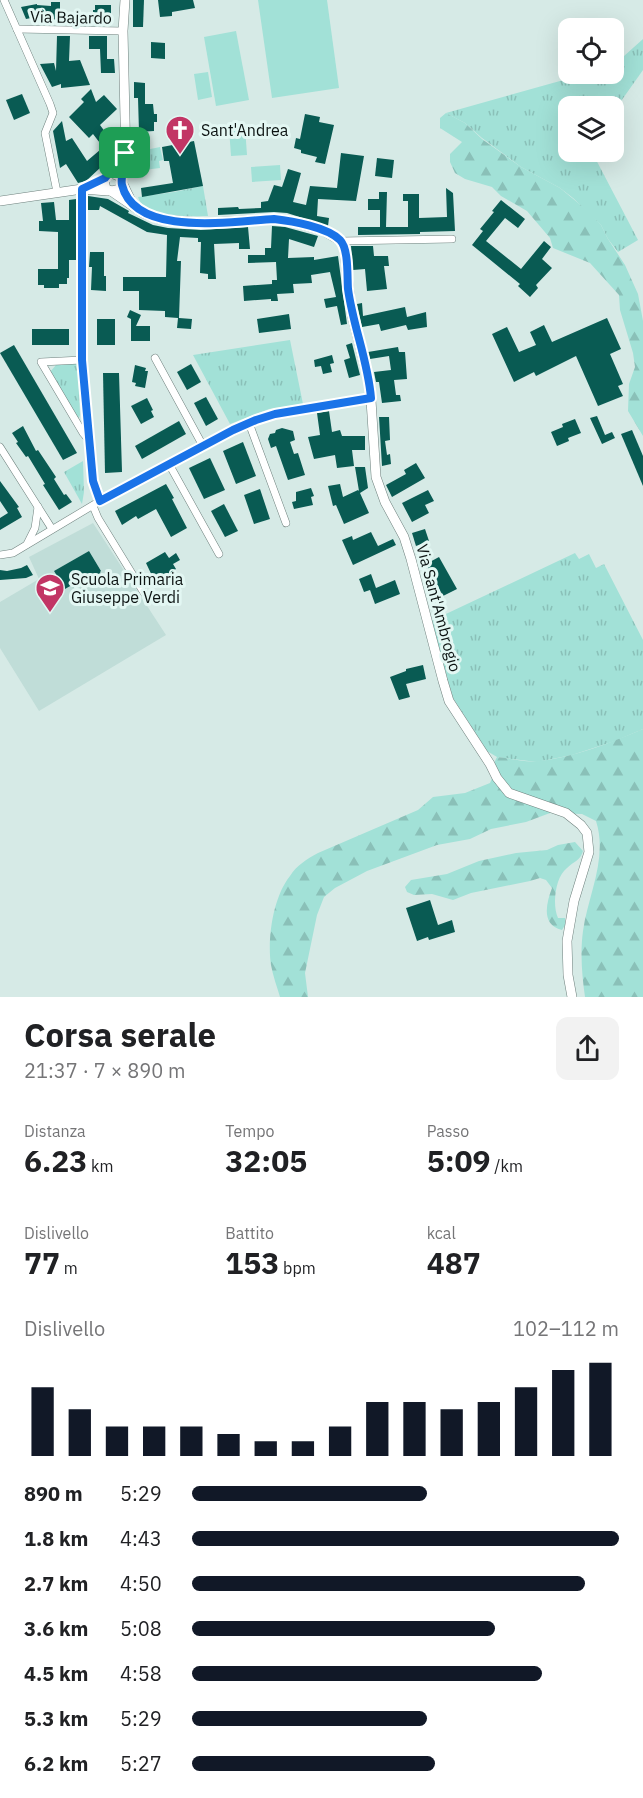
<!DOCTYPE html>
<html lang="it">
<head>
<meta charset="utf-8">
<style>
	:root { --surface:#fff; --page:#f2f2f2; --text:#202124; --muted:#757577; --accent:#111827 }
	body { margin:0; font-family:"IBM Plex Sans",sans-serif; background:var(--page); color:var(--text); height:100vh; display:flex; flex-direction:column; font-size:22px; white-space:nowrap }
	* { box-sizing:border-box; margin:0 }
	p { font-size:20px; color:var(--muted) }
	.icon { flex:none; width:33px; height:33px; fill:none; stroke:currentColor; stroke-width:2; stroke-linecap:round; stroke-linejoin:round }
	.map { position:relative; height:997px; overflow:hidden }
	.sheet { display:flex; flex-direction:column; background:var(--surface); flex:1 }
	.sheet>* { flex:none }
	.tools { position:absolute; left:558px; top:18px; display:grid; gap:12px }
	.tools a { display:grid; place-items:center; width:66px; height:66px; border-radius:12px; background:var(--surface); box-shadow:0 6px 24px #0002; font-size:30px }
	.pin { position:absolute; display:grid; place-items:center; width:51px; height:51px; color:#fff; margin:-26px; border-radius:12px; box-shadow:0 3px 9px #0006 }
	.round { display:grid; place-items:center; flex:none; width:63px; height:63px; border-radius:12px; background:var(--page) }
	.summary { display:flex; align-items:center; justify-content:space-between; height:102px; padding:0 24px }
	h1 { font-size:33px; font-weight:700; line-height:45px }
	.figures { display:grid; grid-template-columns:repeat(3,1fr); gap:9px; height:102px; padding:6px 24px }
	.figures div { display:grid; align-content:center }
	.figures b { font-size:30px; font-weight:700 }
	.figures small { font-size:16px; font-weight:400 }
	.figures p { font-size:16px }
	.chart { height:168px; padding:12px 24px }
	.chart p { display:flex; justify-content:space-between }
	.chart svg { width:100%; height:108px; margin-top:6px; stroke:var(--accent); stroke-width:6 }
	ul { padding:0 24px; list-style:none; font-size:20px }
	li { display:grid; grid-template-columns:96px 72px 1fr; align-items:center; height:45px }
	li i { height:15px; border-radius:8px; background:var(--accent) }
	.map>svg:first-child { display:block }
	.built { fill:#c0ddd8; fill-rule:evenodd }
	.grass { fill:url(#grass-tufts) }
	.forest { fill:url(#forest-firs) }
	.pitch { fill:#a2e1d7 }
	.building { fill:#095b53 }
	.lines { fill:none; stroke-linecap:round; stroke-linejoin:round }
	.street-casing { stroke:#6e807d; stroke-width:8 }
	.secondary-casing { stroke:#6e807d; stroke-width:10 }
	.street { stroke:#fff; stroke-width:7 }
	.secondary { stroke:#fff; stroke-width:9 }
	.route-casing { stroke:#fff; stroke-width:12 }
	.route { stroke:#1a73e8; stroke-width:8 }
	.labels { text-anchor:middle; dominant-baseline:central; stroke-width:6; stroke-linejoin:round; paint-order:stroke }
	.street-label { font-size:16px; fill:#0c1312; stroke:#e3f7f3 }
	.poi-label { font-size:16px; fill:#0c1312; stroke:#e3f7f3; text-anchor:start }
</style>
</head>
<body>
<div class="map">
<svg width="643" height="997" viewBox="0 0 643 997">
	<defs>
		<pattern id="grass-tufts" width="24" height="20" patternUnits="userSpaceOnUse" patternTransform="scale(1.5)"><rect width="24" height="20" fill="#a2e1d7"/><path d="M3 7l-1-3M5 7V3M7 7l1-3M15 17l-1-3M17 17v-4M19 17l1-3" fill="none" stroke="#8ac0b8"/></pattern>
		<pattern id="forest-firs" width="22" height="20" patternUnits="userSpaceOnUse" patternTransform="scale(1.5)"><rect width="22" height="20" fill="#a2e1d7"/><path d="M5 1l3.5 6h-7zM16 11l3.5 6h-7z" fill="#8ac0b8"/></pattern>
	</defs>
	<rect width="100%" height="100%" fill="#d6eae6"/>
	<!-- built -->
	<path class="built" d="M93,523L166,635L39,711L0,648V602L39,579L29,557ZM89,551L101,571L100,572L102,576L84,587L81,583L73,588L72,585L65,589L54,571Z"/>
	<!-- grass -->
	<g class="grass">
		<polygon points="643,39 643,70 614,111 614,106 568,106 568,152 592,152 638,240 618,252 608,239 601,225 573,198 560,188 521,167 482,138 465,123 446,113 585,74 614,74 614,65"/>
		<polygon points="160,147 163,160 159,161 160,168 136,171 136,152"/>
		<path d="M203,186L208,216C188,216 145,221 138,197L174,192Z"/>
		<polygon points="290,340 303,404 269,409 230,424 193,355"/>
		<polygon points="76,363 78,366 80,415 79,418 75,417 50,372 56,365"/>
		<polygon points="83,461 84,492 82,504 64,472"/>
		<polygon points="575,553 579,559 589,554 596,568 604,564 643,640 643,729 615,741 572,755 537,762 497,757 487,751 453,698 431,621"/>
	</g>
	<!-- forest -->
	<g class="forest">
		<polygon points="446,113 465,123 482,139 521,167 560,188 589,212 601,225 608,239 625,265 638,294 643,321 643,436 628,411 629,384 635,367 633,353 620,310 619,295 590,263 553,248 550,238 527,211 501,196 492,187 465,179 455,173 450,162 450,154 462,142 440,128 440,118"/>
		<path d="M643,729V997H585C582,976 580,953 583,931C588,895 608,858 596,821L582,814L550,813L526,822L491,829L470,839L437,845L367,871L335,888L324,897L317,915L305,973L308,997H280C277,987 273,976 271,965C267,939 273,897 290,876C297,865 307,859 318,853L418,810L433,797L465,793L490,783L493,776L495,761L497,757C511,758 526,763 540,761C575,757 610,743 643,729Z"/>
		<path d="M575,842L583,851C580,861 574,861 567,868C555,877 552,905 558,918H565V925L562,930C541,925 546,904 552,888L546,880L540,878L530,881L471,893L453,900L432,894L414,895L407,892L405,887L411,880L447,874L479,861L516,853L547,850L558,845Z"/>
	</g>
	<!-- pitch -->
	<g class="pitch">
		<polygon points="258,0 327,0 339,88 272,98"/>
		<polygon points="236,31 249,100 216,106 204,37"/>
		<polygon points="208,72 212,97 198,100 194,74"/>
		<polygon points="245,127 247,155 231,156 229,128"/>
		<polygon points="280,165 281,180 252,182 251,167"/>
	</g>
	<!-- building -->
	<g class="building">
		<polygon points="133,0 144,0 143,27 133,27"/>
		<polygon points="158,0 193,0 195,8 172,12 172,16 160,17"/>
		<polygon points="51,2 60,2 60,20 46,19 46,15 26,19 21,7 37,4 37,5 51,6"/>
		<polygon points="95,5 111,5 111,24 107,23 107,25 96,25 96,16 93,16 93,10 95,10"/>
		<polygon points="57,36 70,36 69,61 80,60 90,85 61,88 61,84 52,87 40,64 54,63 56,71"/>
		<polygon points="89,36 107,36 107,59 114,59 115,73 101,73 100,49 89,49"/>
		<polygon points="151,42 165,43 165,59 151,58"/>
		<polygon points="134,82 145,83 145,104 153,104 154,114 157,114 157,122 154,122 154,131 139,132 138,98 134,98"/>
		<polygon points="91,89 96,102 104,95 117,109 100,125 111,140 103,147 93,134 89,138 69,117 84,102 81,99"/>
		<polygon points="22,94 30,113 14,120 6,100"/>
		<polygon points="305,114 320,117 319,122 334,125 325,164 315,162 317,157 301,153 301,150 294,148 296,138 300,139"/>
		<polygon points="62,121 66,141 72,138 87,161 107,144 115,154 86,181 78,183 66,164 60,168 53,131"/>
		<polygon points="194,141 203,186 142,197 141,188 173,183 169,161 164,161 162,147"/>
		<polygon points="341,153 364,156 358,190 356,201 318,199 317,216 329,218 328,226 287,213 274,212 218,215 218,208 238,207 239,209 261,208 261,202 268,201 274,185 282,187 288,169 301,173 293,202 306,205 310,186 337,188"/>
		<polygon points="377,158 394,160 392,178 375,176"/>
		<polygon points="446,188 453,193 455,231 420,232 420,234 358,235 358,227 380,227 380,210 368,210 368,199 379,199 379,192 387,192 386,227 408,227 408,201 403,201 403,194 419,194 419,218 447,217"/>
		<polygon points="88,196 108,199 129,211 128,213 153,225 168,228 201,230 248,227 250,249 239,249 239,243 214,244 216,279 208,279 208,274 200,273 201,242 198,242 198,238 180,237 177,261 181,261 179,318 192,319 191,329 177,328 178,318 165,317 165,311 139,310 139,291 123,291 123,277 166,277 167,235 147,232 100,206 99,210 88,210"/>
		<polygon points="76,199 76,260 69,260 69,278 67,278 67,284 59,284 59,288 44,288 44,285 38,285 38,269 58,269 58,232 39,231 39,221 43,221 41,203 54,202 56,220 69,220 69,200"/>
		<polygon points="501,200 525,219 518,228 505,218 486,241 521,269 544,241 551,247 542,259 552,268 536,285 538,288 530,297 518,286 520,284 472,245 483,231 480,229 494,212 492,211"/>
		<polygon points="272,226 285,227 318,236 314,247 289,239 288,258 314,257 314,260 338,256 347,324 341,325 337,306 326,308 324,299 336,297 330,272 311,275 312,283 293,284 294,293 277,294 278,301 271,301 271,299 244,301 243,286 272,284 272,280 277,280 276,262 248,263 248,255 265,255 265,248 271,248"/>
		<polygon points="351,246 373,246 374,256 388,256 389,266 384,266 387,289 367,291 365,269 353,270"/>
		<polygon points="90,252 104,252 104,276 106,276 106,291 91,290 92,267 89,267"/>
		<polygon points="362,303 363,316 405,307 407,317 426,312 427,327 408,330 406,325 381,331 379,324 362,327 357,304"/>
		<polygon points="130,310 141,315 136,326 150,326 150,341 131,341 131,319 127,317"/>
		<polygon points="289,314 291,329 259,333 257,319"/>
		<polygon points="607,318 621,349 610,354 623,384 618,386 623,396 598,406 576,356 536,376 534,372 514,382 492,334 507,327 519,352 536,345 530,332 544,325 552,342"/>
		<rect x="97" y="319" width="18" height="26"/>
		<rect x="32" y="329" width="37" height="16"/>
		<polygon points="352,343 360,375 349,378 344,360 350,358 346,345"/>
		<polygon points="14,345 77,453 63,460 0,353"/>
		<polygon points="398,347 399,352 405,352 407,379 394,380 396,395 400,395 401,401 382,403 379,382 376,382 374,372 391,370 389,356 370,359 368,352"/>
		<polygon points="332,355 334,363 330,364 332,372 323,374 321,366 315,367 314,360"/>
		<polygon points="191,364 201,382 187,390 177,372"/>
		<polygon points="135,365 146,368 145,371 148,371 145,388 135,386 136,383 132,382"/>
		<polygon points="103,373 119,373 122,472 105,473"/>
		<polygon points="206,397 218,419 206,426 194,403"/>
		<polygon points="147,398 153,410 151,411 154,417 141,424 131,406"/>
		<polygon points="329,411 332,432 340,430 342,436 365,436 365,450 352,450 354,466 337,468 335,455 314,459 308,437 320,435 317,413"/>
		<polygon points="597,416 605,435 612,432 615,438 602,444 590,418"/>
		<polygon points="379,417 389,417 390,440 385,441 387,455 390,454 391,464 382,466"/>
		<polygon points="575,419 581,433 568,438 569,441 557,446 551,432 563,427 562,424"/>
		<polygon points="179,421 186,434 142,459 135,446"/>
		<polygon points="23,426 36,451 38,450 56,477 54,479 64,495 66,494 72,502 59,510 43,485 45,484 28,456 26,457 16,443 18,442 12,433"/>
		<polygon points="282,428 293,431 295,440 290,442 294,454 298,453 305,475 288,480 276,446 271,448 268,439 270,434 275,433 276,430"/>
		<polygon points="632,430 643,456 643,486 621,434"/>
		<polygon points="243,442 256,476 236,484 223,451"/>
		<polygon points="210,458 225,490 204,499 189,468"/>
		<polygon points="416,463 425,478 392,497 386,485 406,474 404,470"/>
		<polygon points="355,467 365,467 368,488 360,493 369,513 344,524 336,505 333,506 328,486 340,484 343,497 358,490 359,491"/>
		<polygon points="0,481 19,507 17,508 22,517 0,530 0,518 8,513 0,501"/>
		<polygon points="166,484 174,498 172,499 187,528 171,537 156,509 138,519 136,516 122,525 115,511"/>
		<polygon points="311,488 314,496 311,497 313,505 294,509 292,502 296,501 296,492"/>
		<polygon points="260,489 270,519 254,524 244,495"/>
		<polygon points="428,490 434,501 425,505 429,513 412,522 402,503"/>
		<polygon points="224,504 238,531 225,537 211,511"/>
		<polygon points="425,529 429,541 416,546 412,533"/>
		<polygon points="371,532 378,546 393,539 396,545 353,565 342,540 352,536 353,540"/>
		<polygon points="89,551 101,571 100,572 102,576 84,587 81,583 73,588 72,585 65,589 54,571"/>
		<polygon points="165,552 169,558 176,553 180,560 173,564 176,569 155,582 146,563"/>
		<polygon points="439,557 457,589 443,596 426,564"/>
		<polygon points="27,565 33,575 26,578 0,580 0,570 7,571 21,568"/>
		<polygon points="371,574 376,588 395,580 400,594 375,604 370,590 364,592 359,579"/>
		<polygon points="423,665 426,679 406,684 410,697 399,700 390,677 406,671 406,669"/>
		<polygon points="430,900 438,925 452,920 455,932 429,940 428,937 417,941 406,908"/>
	</g>
	<g class="lines">
		<!-- street casing -->
		<g class="street-casing">
			<g id="street">
				<polyline points="4,0 50,104 53,113 45,133 57,192"/>
				<polyline points="17,29 123,31"/>
				<polyline points="82,189 82,360 93,481 100,501"/>
				<polyline points="341,241 452,239"/>
				<polyline points="155,358 203,446"/>
				<polyline points="82,360 41,362 83,433 88,439"/>
				<polyline points="249,423 286,523"/>
				<polyline points="0,447 52,529"/>
				<polyline points="169,464 219,554"/>
				<polyline points="93,506 98,518 144,593"/>
				<polyline points="27,544 35,528 38,507"/>
				<polyline points="0,555 13,553 100,501 233,430 256,420 275,414 371,398"/>
			</g>
		</g>
		<!-- secondary casing -->
		<g class="secondary-casing">
			<g id="secondary">
				<polyline points="106,176 125,153"/>
				<polyline points="122,181 126,162 123,31 125,0"/>
				<polyline points="122,184 119,189 111,191 106,189 104,181 106,176 111,173 119,176 133,205"/>
				<polyline points="111,191 143,213 160,219 202,223 274,219 286,220 322,230 341,241 344,245 346,264 352,315 370,385 376,477 385,502 404,537 411,559 443,681 449,701 490,764 497,778 509,793 566,813 581,825 587,833 589,852 574,901 567,941 568,975 572,997"/>
				<polyline points="0,201 82,189 108,191"/>
			</g>
		</g>
		<!-- street -->
		<use href="#street" class="street"/>
		<!-- secondary -->
		<use href="#secondary" class="secondary"/>
	</g>
	<g class="lines">
		<!-- route casing -->
		<g class="route-casing">
			<path id="route" d="M125,153C126,162 120,177 122,185C135,238 233,221 274,219C292,221 327,227 340,240C349,249 347,277 348,289C353,326 368,361 371,398L275,414L256,420L233,430L100,501L93,481L82,360V189L105,178Z"/>
		</g>
		<!-- route -->
		<use href="#route" class="route"/>
	</g>
	<!-- icons -->
	<defs>
		<g id="church-pin" transform="scale(1.5)"><path d="M0 17L-7.5 6A9.5 9.5 0 1 1 7.5 6Z" fill="#c23565" stroke="#e3f7f3"/><path d="M-1.2-6h2.4v3.5h3.3v2.4h-3.3V6h-2.4V-.1h-3.3v-2.4h3.3Z" fill="#fff"/></g>
		<g id="school-pin" transform="scale(1.5)"><path d="M0 17L-7.5 6A9.5 9.5 0 1 1 7.5 6Z" fill="#c23565" stroke="#e3f7f3"/><path d="M0-5L7-2L0 1L-7-2ZM-4 1L0 2.5L4 1V4Q0 6-4 4Z" fill="#fff"/></g>
	</defs>
	<g fill-rule="evenodd">
		<use href="#church-pin" x="180" y="130"/>
		<use href="#school-pin" x="50" y="588"/>
	</g>
	<g class="labels">
		<!-- street labels -->
		<g class="street-label">
			<text transform="translate(71 17) rotate(1)">Via Bajardo</text>
			<text transform="translate(439 608) rotate(75)">Via Sant'Ambrogio</text>
		</g>
		<!-- poi labels -->
		<g class="poi-label">
			<text x="201" y="130">Sant'Andrea</text>
			<text x="71" y="579">Scuola Primaria<tspan x="71" dy="18">Giuseppe Verdi</tspan></text>
		</g>
	</g>
</svg>
<div class="tools">
<a><svg class="icon" aria-label="locate" viewBox="0 0 24 24"><circle cx="12" cy="12" r="6"/><path d="M12 2v4M12 18v4M2 12h4M18 12h4"/></svg></a>
<a><svg class="icon" aria-label="layers" viewBox="0 0 24 24"><path d="M12 4l9 5-9 5-9-5zM3 14l9 5 9-5"/></svg></a>
</div>
<div class="pin" style="left:125px;top:153px;background:#1e9e55"><svg class="icon" aria-label="arrive" viewBox="0 0 24 24"><path d="M6 21V4h12l-3 4 3 4H6"/></svg></div>
</div>
<section class="sheet">
<div class="summary"><div><h1>Corsa serale</h1><p>21:37 · 7 × 890 m</p></div><a class="round"><svg class="icon" aria-label="share" viewBox="0 0 24 24"><path d="M12 15V3M7 8l5-5 5 5M5 13v7h14v-7"/></svg></a></div>
<div class="figures">
<div><p>Distanza</p><b>6.23<small> km</small></b></div>
<div><p>Tempo</p><b>32:05</b></div>
<div><p>Passo</p><b>5:09<small> /km</small></b></div>
</div>
<div class="figures">
<div><p>Dislivello</p><b>77<small> m</small></b></div>
<div><p>Battito</p><b>153<small> bpm</small></b></div>
<div><p>kcal</p><b>487</b></div>
</div>
<div class="chart"><p><span>Dislivello</span>102–112 m</p>
<svg viewBox="0 0 160 44" preserveAspectRatio="none"><path d="M5 44V16M15 44V25M25 44V32M35 44V32M45 44V32M55 44V35M65 44V38M75 44V38M85 44V32M95 44V22M105 44V22M115 44V25M125 44V22M135 44V16M145 44V9M155 44V6"/></svg>
</div>
<ul>
<li><b>890 m</b>5:29<i style="width:55%"></i></li>
<li><b>1.8 km</b>4:43<i style="width:100%"></i></li>
<li><b>2.7 km</b>4:50<i style="width:92%"></i></li>
<li><b>3.6 km</b>5:08<i style="width:71%"></i></li>
<li><b>4.5 km</b>4:58<i style="width:82%"></i></li>
<li><b>5.3 km</b>5:29<i style="width:55%"></i></li>
<li><b>6.2 km</b>5:27<i style="width:57%"></i></li>
</ul>
</section>
</body>
</html>
